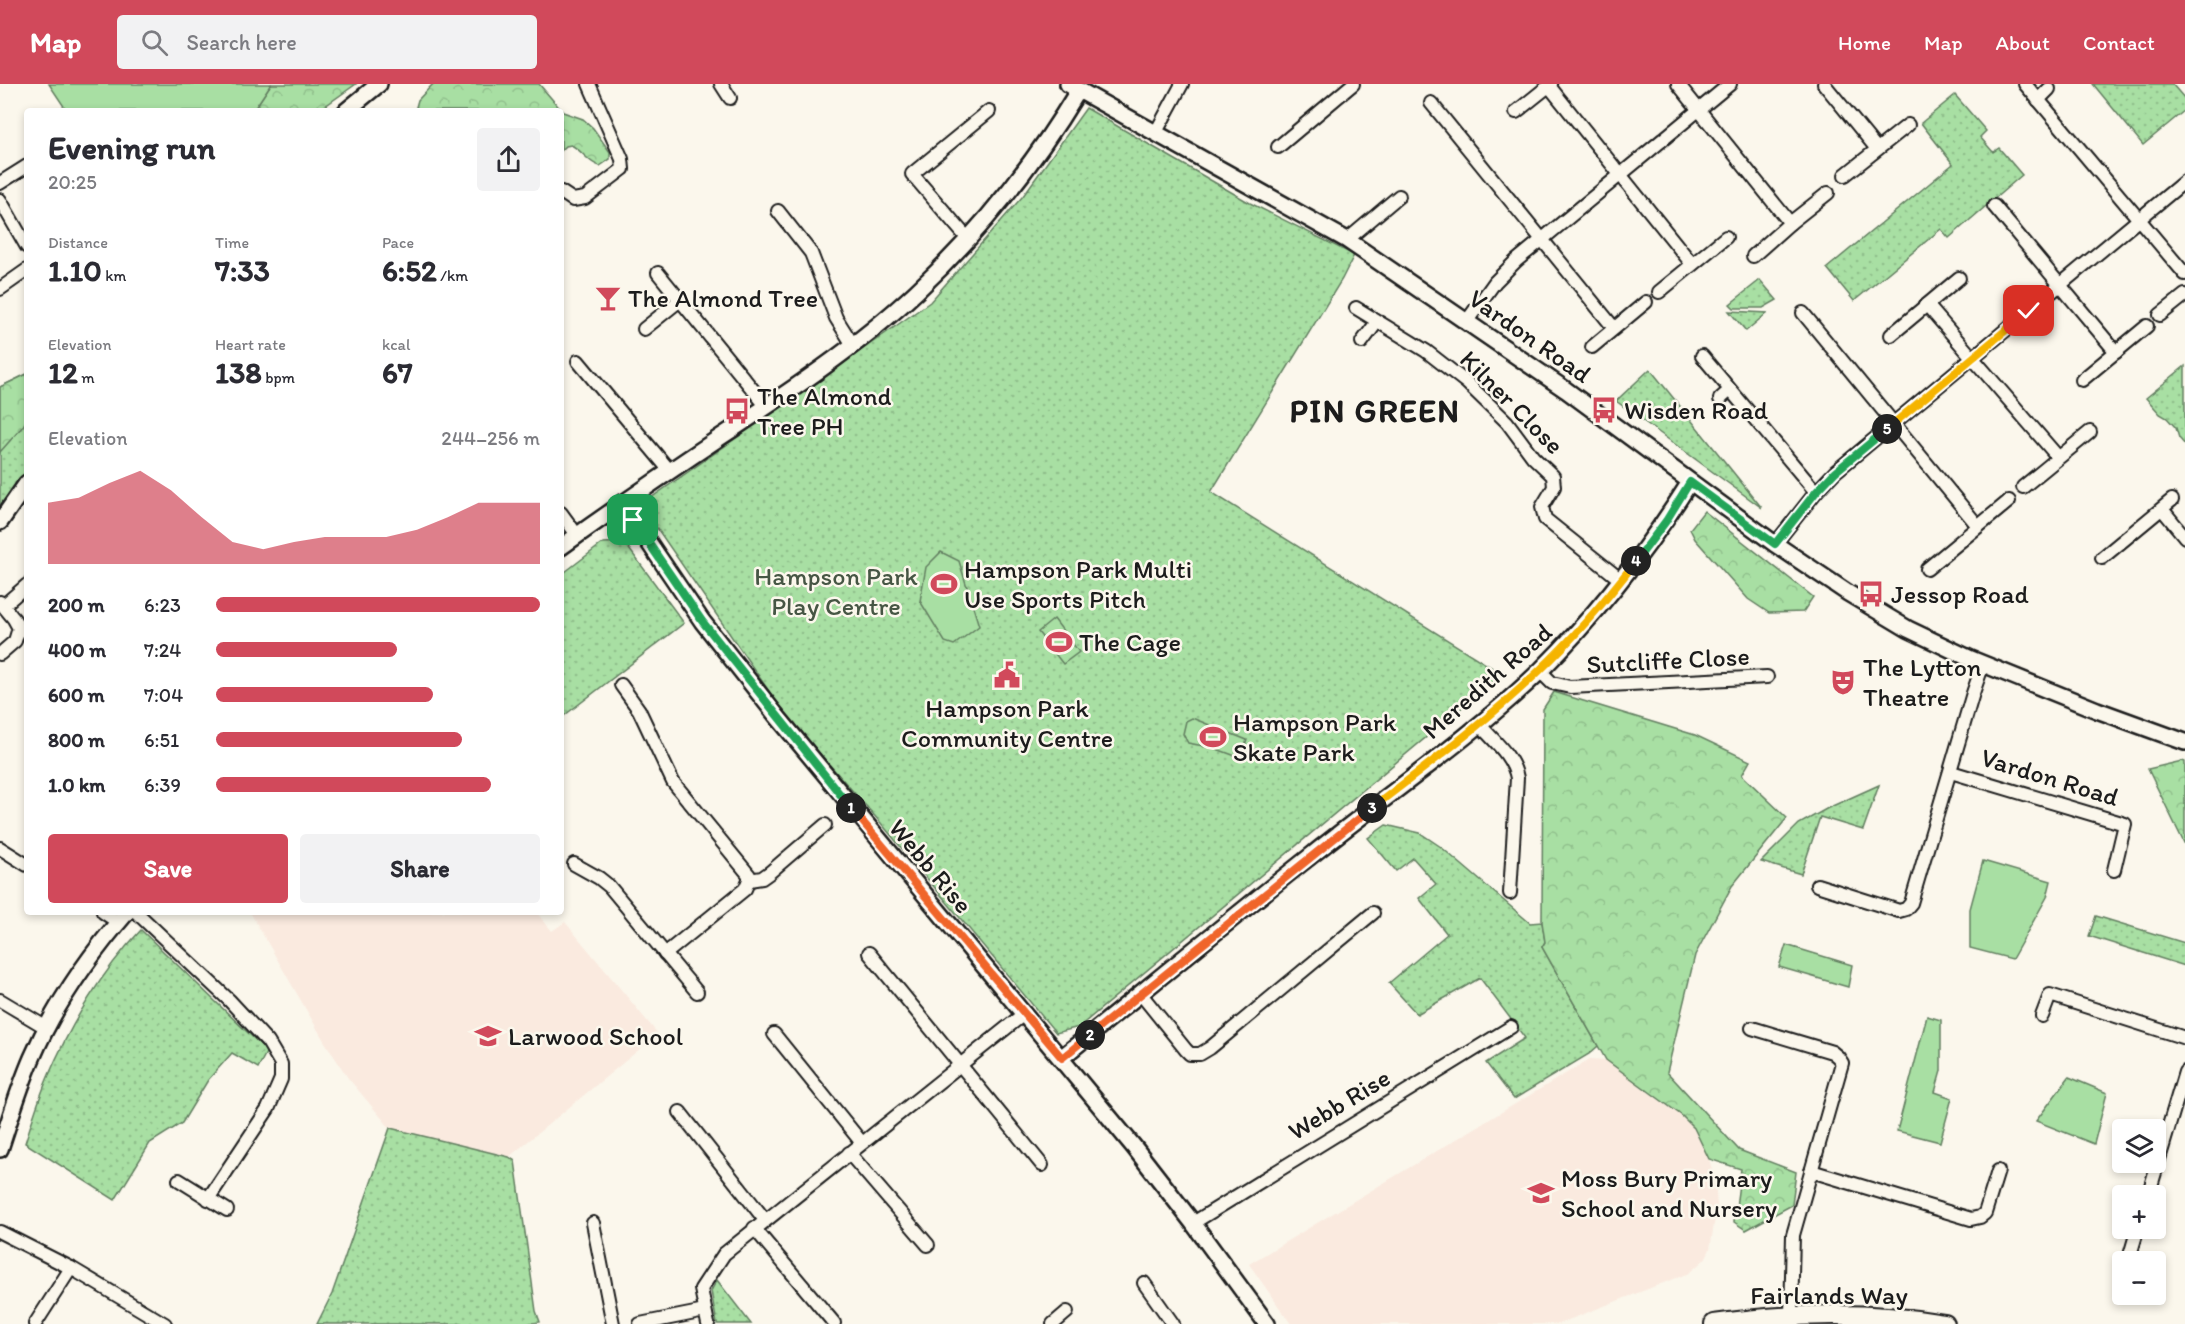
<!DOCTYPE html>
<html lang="en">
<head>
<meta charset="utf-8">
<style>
	:root { --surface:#fff; --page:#f2f2f3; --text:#2b2b33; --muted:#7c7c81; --accent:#d1495b }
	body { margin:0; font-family:Itim,sans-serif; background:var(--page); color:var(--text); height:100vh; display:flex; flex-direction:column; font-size:22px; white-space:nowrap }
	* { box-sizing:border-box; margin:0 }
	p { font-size:20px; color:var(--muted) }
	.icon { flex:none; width:33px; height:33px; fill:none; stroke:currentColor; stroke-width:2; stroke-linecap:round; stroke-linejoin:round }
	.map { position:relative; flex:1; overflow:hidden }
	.drawer { position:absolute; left:24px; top:24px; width:540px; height:807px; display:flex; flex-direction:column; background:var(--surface); border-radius:6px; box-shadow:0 3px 9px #0003 }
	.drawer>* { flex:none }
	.tools { position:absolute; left:2112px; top:1035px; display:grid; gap:12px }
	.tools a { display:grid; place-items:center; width:54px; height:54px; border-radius:6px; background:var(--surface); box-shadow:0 3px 9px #0003; font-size:30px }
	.pin { position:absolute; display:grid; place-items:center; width:51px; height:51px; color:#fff; margin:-26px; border-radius:12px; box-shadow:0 3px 9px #0006 }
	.km { position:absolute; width:30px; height:30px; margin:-15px; border-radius:50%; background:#222; color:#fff; font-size:16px; line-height:30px; text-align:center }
	.round { display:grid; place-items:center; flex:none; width:63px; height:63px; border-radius:6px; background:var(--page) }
	.overview { display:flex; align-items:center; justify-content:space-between; height:102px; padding:0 24px }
	h1 { font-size:33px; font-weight:700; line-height:45px }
	.figures { display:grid; grid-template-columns:repeat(3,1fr); gap:9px; height:102px; padding:6px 24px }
	.figures div { display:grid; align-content:center }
	.figures b { font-size:30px; font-weight:700 }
	.figures small { font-size:16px; font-weight:400 }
	.figures p { font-size:16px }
	.chart { height:168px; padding:12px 24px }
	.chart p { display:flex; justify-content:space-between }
	.chart svg { width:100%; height:108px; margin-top:6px; fill:var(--accent); opacity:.7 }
	.action { display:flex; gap:12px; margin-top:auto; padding:12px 24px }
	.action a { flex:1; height:69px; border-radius:6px; background:var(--accent); color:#fff; font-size:24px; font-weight:700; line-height:69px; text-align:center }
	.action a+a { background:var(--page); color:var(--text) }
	ul { padding:0 24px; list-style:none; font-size:20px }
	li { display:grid; grid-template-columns:96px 72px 1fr; align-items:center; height:45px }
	li i { height:15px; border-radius:8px; background:var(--accent) }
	header { display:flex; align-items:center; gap:36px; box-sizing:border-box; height:84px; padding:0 30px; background:var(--accent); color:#fff }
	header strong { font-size:28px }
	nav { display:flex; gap:33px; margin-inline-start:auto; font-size:21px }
	.search { width:420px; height:54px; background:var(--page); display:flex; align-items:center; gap:15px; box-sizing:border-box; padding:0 21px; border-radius:6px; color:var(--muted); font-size:22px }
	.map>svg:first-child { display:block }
	.built { fill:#faeadf }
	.grass { fill:url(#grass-dots); stroke:#627e60; stroke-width:1.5 }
	.forest { fill:url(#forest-crowns); stroke:#627e60; stroke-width:1.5 }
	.garden { fill:#a8dfa3; stroke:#627e60; stroke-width:1.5 }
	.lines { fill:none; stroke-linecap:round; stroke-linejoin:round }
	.minor-casing { stroke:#1c1c1c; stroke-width:16 }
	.tertiary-casing { stroke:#1c1c1c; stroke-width:20 }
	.primary-casing { stroke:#1c1c1c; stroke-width:22 }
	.minor { stroke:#fbf7ec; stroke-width:12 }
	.tertiary { stroke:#fbf7ec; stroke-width:15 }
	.primary { stroke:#fbf7ec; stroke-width:18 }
	.split-1-casing { stroke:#fff; stroke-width:12 }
	.split-2-casing { stroke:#fff; stroke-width:12 }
	.split-3-casing { stroke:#fff; stroke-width:12 }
	.split-4-casing { stroke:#fff; stroke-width:12 }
	.split-5-casing { stroke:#fff; stroke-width:12 }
	.split-6-casing { stroke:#fff; stroke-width:12 }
	.split-1 { stroke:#22a559; stroke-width:8 }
	.split-2 { stroke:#f0652b; stroke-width:8 }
	.split-3 { stroke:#f0652b; stroke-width:8 }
	.split-4 { stroke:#f5b400; stroke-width:8 }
	.split-5 { stroke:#22a559; stroke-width:8 }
	.split-6 { stroke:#f5b400; stroke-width:8 }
	.labels { text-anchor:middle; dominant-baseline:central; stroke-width:5; stroke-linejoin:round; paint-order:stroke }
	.poi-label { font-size:26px; fill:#1c1c1c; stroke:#fbf7ec; text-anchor:start }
	.street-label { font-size:26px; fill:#1c1c1c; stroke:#fbf7ec }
	.park-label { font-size:26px; fill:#465644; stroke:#fbf7ec }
	.district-label { font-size:32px; font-weight:bold; letter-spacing:1.5px; fill:#1c1c1c; stroke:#fbf7ec }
</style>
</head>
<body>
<header>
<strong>Map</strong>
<div class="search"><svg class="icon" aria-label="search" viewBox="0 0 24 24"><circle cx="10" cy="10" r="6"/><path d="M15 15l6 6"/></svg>Search here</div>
<nav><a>Home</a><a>Map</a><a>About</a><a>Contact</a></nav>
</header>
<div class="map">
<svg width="2185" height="1240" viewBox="0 0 2185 1240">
	<defs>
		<pattern id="grass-dots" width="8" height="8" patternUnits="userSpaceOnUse" patternTransform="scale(1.5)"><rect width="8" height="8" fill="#a8dfa3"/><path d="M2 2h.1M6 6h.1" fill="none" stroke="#90bf8c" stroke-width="1.8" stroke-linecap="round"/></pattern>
		<pattern id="forest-crowns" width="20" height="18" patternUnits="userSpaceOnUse" patternTransform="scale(1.5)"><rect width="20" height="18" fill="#a8dfa3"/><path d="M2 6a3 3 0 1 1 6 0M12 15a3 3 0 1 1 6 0" fill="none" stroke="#90bf8c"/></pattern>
	</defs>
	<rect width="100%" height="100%" fill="#fbf7ec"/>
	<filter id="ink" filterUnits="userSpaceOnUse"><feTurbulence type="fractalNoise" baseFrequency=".0167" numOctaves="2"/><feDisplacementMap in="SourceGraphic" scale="12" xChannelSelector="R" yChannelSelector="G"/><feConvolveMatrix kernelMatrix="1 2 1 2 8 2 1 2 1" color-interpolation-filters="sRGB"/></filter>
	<g filter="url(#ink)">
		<!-- built -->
		<g class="built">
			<polygon points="250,828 536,828 552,847 565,838 658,950 509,1073 390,1044 348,994 323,955"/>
			<polygon points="1590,975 1606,976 1681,1031 1694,1044 1700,1054 1709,1075 1715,1096 1717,1122 1710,1165 1705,1175 1689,1189 1558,1240 1291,1240 1249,1180"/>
		</g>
		<!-- grass -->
		<g class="grass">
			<polygon points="2093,0 2172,0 2185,15 2185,26 2143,61"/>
			<polygon points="1955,11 1986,47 1980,53 1993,68 1999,64 2022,91 1949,154 1941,145 1854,217 1827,184 1953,80 1921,39"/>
			<polygon points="1086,24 1250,119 1354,171 1342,195 1211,408 1502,590 1079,943 1056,949 880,738 784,629 641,421 930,218 1023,112"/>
			<polygon points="1760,196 1777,216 1763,224 1734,224 1730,220"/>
			<polygon points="1729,227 1767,229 1746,247"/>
			<polygon points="2185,282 2185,361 2179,354 2176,344 2167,334 2160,330 2146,314"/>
			<polygon points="1650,285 1762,424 1616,317"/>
			<polygon points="27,290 27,386 0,424 0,303"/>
			<polygon points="624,458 684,539 561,634 561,491 603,459"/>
			<polygon points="1879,701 1863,746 1820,733 1801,790 1761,778 1799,740 1828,724"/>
			<polygon points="1386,741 1420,749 1441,763 1530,839 1542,838 1545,858 1542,863 1598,962 1589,970 1514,1015 1486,979 1525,954 1480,894 1417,930 1389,899 1447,850 1419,814 1436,800 1413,774 1396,787 1368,754"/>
			<polygon points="2096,832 2185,859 2185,882 2089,852"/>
			<path d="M141,846L267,967L258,984L232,969L208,996L182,1039L150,1059L115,1116L25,1059C32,1037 39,1014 48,993C70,941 102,887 141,846Z"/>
			<polygon points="390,1044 509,1073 515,1077 536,1227 540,1238 526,1240 317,1240 332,1210"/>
			<polygon points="717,1196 751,1240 717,1240 711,1207"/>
		</g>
		<!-- forest -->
		<g class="forest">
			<polygon points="271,0 356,0 318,27 253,27"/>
			<path d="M433,0H539L563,28L583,35L593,44L610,68V75L600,82C588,79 582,66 571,61L566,62L561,67V27H420L416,23L418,16Z"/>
			<polygon points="27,290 27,335 23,342 0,368 0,303"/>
			<polygon points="1704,427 1813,513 1803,528 1769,529 1748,515 1695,455 1690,445"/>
			<polygon points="1554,608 1695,651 1750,677 1742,691 1787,734 1732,802 1695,871 1667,988 1739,1066 1796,1088 1792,1121 1746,1146 1734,1138 1741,1085 1709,1075 1694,1044 1681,1031 1606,976 1542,863 1545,858 1542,838 1543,625"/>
			<polygon points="2182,677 2185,678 2185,761 2148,685"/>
		</g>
		<!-- garden -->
		<g class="garden">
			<polygon points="49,0 271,0 253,27 67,27"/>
			<polygon points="941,468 959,477 979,542 954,561 945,558 920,517 926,483"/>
			<polygon points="1054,535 1079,568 1063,580 1038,548"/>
			<polygon points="1192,634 1247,656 1241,674 1214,664 1188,659 1183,650 1186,637"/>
			<polygon points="1983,777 2051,797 2047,813 2012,875 1970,864 1970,825"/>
			<polygon points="1786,861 1852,881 1848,903 1779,883"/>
			<polygon points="1927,932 1941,936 1941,987 1935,1008 1952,1014 1940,1058 1897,1047"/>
			<polygon points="2069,993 2107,1009 2094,1060 2036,1037"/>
		</g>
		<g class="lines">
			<!-- minor casing -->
			<g class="minor-casing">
				<g id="minor">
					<polyline points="721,0 730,14"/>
					<polyline points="1678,0 1790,139"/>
					<polyline points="1824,0 1877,65"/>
					<polyline points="2025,0 2185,190"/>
					<polyline points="1549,2 1692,180"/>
					<polyline points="2038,16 2049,5"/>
					<polyline points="1431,19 1614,244"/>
					<polyline points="1516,28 1551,0"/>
					<polyline points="1155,50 1182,0"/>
					<polyline points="1278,63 1353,0"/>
					<polyline points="1845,91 1908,41"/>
					<polyline points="0,99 27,82"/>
					<polyline points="561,108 573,116 585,114 623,85 622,75 589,0"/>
					<polyline points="0,116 27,163"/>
					<polyline points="1994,122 2116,268"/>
					<polyline points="778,127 811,169 836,234 853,261"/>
					<polyline points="968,155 912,90 989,27"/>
					<polyline points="1347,156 1399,112"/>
					<polyline points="1753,172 1790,139 1828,109"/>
					<polyline points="658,189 767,323"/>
					<polyline points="0,205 27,186"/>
					<polyline points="1659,208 1726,153"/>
					<polyline points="1927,221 2058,373"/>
					<polyline points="1356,224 1426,267 1467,299 1507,338 1533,373 1553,392 1554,403 1542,423 1545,435 1621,496"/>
					<polyline points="1803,229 1978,442"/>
					<polyline points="2160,231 2185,211"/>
					<polyline points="1467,237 1495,198 1516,177 1730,0"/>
					<polyline points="644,245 680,216"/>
					<polyline points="1891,251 1959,194"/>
					<polyline points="1362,258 1377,238"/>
					<polyline points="1592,263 1646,218"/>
					<polyline points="1702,272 1816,408"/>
					<polyline points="578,277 670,387"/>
					<polyline points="2082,296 2147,242"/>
					<polyline points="1720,315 1730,306"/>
					<polyline points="2023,403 2090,348"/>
					<polyline points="2162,425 2185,453"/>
					<polyline points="561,429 577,451"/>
					<polyline points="1775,460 1816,408 1835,388 2185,97"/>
					<polyline points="2102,474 2172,416"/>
					<polyline points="1927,485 2009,417"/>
					<polyline points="0,518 14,535 19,544 15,557 0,570"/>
					<polyline points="4,521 27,501"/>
					<polyline points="1540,587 1552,599 1570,603 1767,593"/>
					<polyline points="621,601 639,626 673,698 749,791 749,796 745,805 665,870"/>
					<path d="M1479,640C1493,656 1513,672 1517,694L1510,809"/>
					<polyline points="1951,688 2125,740 2114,786"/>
					<polyline points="0,764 27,781"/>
					<polyline points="574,780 599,794 609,802 697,908"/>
					<polyline points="749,796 762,794 769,789 825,741"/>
					<polyline points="1817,801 1899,827 1906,825 1911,819 1973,609 1983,580"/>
					<polyline points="103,828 118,838"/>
					<polyline points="136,828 229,916 268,958 281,980 281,995 268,1025 208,1115"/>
					<polyline points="869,869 1042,1081"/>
					<polyline points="1140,909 1186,966 1190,970 1200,970 1210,964 1373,829"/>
					<polyline points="0,916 47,944"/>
					<polyline points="2042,932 2050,911 2185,954"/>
					<polyline points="1752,944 1832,968 1838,973 1842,979 1793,1151 1791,1232"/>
					<polyline points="774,950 862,1059"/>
					<polyline points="680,1028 765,1136"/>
					<polyline points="849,1069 928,1161"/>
					<polyline points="1811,1087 1971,1135 1980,1133 1985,1129 1998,1087"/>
					<polyline points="179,1096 227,1126"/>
					<polyline points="2148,1112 2185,988"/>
					<polyline points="593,1139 613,1240"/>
					<polyline points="1193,1139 1511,943"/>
					<polyline points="754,1144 834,1239"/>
					<polyline points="0,1148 71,1184 165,1240"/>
					<polyline points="2128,1178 2138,1144"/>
					<polyline points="1144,1199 1173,1240"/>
					<polyline points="35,1240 71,1184"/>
					<polyline points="640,1240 705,1227"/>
					<polyline points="708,1240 701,1205 724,1170 1025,929"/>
					<polyline points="1053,1240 1067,1228"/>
				</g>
			</g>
			<!-- tertiary casing -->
			<g class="tertiary-casing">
				<g id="tertiary">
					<polyline points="1068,0 1347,156 1566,306 1775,460 1848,509 1908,545 1971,575 2097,626 2185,658"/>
					<polyline points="346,27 379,0"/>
					<polyline points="622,419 702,537 776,631 1134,1063 1193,1139 1267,1240"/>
					<polyline points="0,438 27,399"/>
					<path d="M561,463C614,425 668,388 722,352C789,308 857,263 916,208C978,150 1034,80 1078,7"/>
					<path d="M1061,974C1145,906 1227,838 1312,771C1388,710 1471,654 1541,586C1598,529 1647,466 1690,398"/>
					<path d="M0,1065C10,1035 19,1004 32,974C55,920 89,872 127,828"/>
				</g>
			</g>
			<!-- primary casing -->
			<g class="primary-casing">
				<path id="primary" d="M1714,1240C1790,1229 1868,1227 1945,1240"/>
			</g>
			<!-- minor -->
			<use href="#minor" class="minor"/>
			<!-- tertiary -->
			<use href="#tertiary" class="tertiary"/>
			<!-- primary -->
			<use href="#primary" class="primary"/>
		</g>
	</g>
	<g class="lines" filter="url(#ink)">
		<!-- split-1 casing -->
		<g class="split-1-casing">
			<polyline id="split-1" points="633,436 702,537 851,724"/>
		</g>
		<!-- split-2 casing -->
		<g class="split-2-casing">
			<polyline id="split-2" points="851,724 1062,974 1090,951"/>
		</g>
		<!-- split-3 casing -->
		<g class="split-3-casing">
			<polyline id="split-3" points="1090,951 1372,724"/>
		</g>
		<!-- split-4 casing -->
		<g class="split-4-casing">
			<path id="split-4" d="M1372,724C1429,680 1487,637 1539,587C1575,553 1606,516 1636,477"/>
		</g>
		<!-- split-5 casing -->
		<g class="split-5-casing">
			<polyline id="split-5" points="1636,477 1666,437 1690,398 1775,460 1816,408 1835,388 1887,345"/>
		</g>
		<!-- split-6 casing -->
		<g class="split-6-casing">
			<polyline id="split-6" points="1887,345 2029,227"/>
		</g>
		<!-- split-1 -->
		<use href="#split-1" class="split-1"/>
		<!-- split-2 -->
		<use href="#split-2" class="split-2"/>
		<!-- split-3 -->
		<use href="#split-3" class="split-3"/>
		<!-- split-4 -->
		<use href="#split-4" class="split-4"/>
		<!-- split-5 -->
		<use href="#split-5" class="split-5"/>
		<!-- split-6 -->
		<use href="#split-6" class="split-6"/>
	</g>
	<!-- icons -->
	<defs>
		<g id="bar-bare" transform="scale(2.07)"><path d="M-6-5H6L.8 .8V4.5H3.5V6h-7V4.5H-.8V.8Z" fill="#d1495b" stroke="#fbf7ec" stroke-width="2.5" paint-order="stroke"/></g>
		<g id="bus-bare" transform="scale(2.07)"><path d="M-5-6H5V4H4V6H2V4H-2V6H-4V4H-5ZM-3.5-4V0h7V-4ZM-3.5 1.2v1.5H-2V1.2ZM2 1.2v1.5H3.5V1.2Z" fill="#d1495b" stroke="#fbf7ec" stroke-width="2.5" paint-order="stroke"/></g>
		<g id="stadium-bare" transform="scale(2.07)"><path d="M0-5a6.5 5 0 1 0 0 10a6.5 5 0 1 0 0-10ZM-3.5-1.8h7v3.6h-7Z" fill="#d1495b" stroke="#fbf7ec" stroke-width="2.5" paint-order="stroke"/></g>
		<g id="civic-bare" transform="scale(2.07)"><path d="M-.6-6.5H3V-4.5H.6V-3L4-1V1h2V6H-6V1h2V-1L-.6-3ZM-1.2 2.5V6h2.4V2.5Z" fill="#d1495b" stroke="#fbf7ec" stroke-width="2.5" paint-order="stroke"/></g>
		<g id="theatre-bare" transform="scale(2.07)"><path d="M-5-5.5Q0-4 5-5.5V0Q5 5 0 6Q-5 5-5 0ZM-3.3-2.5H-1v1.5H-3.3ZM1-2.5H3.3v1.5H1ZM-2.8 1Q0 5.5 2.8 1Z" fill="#d1495b" stroke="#fbf7ec" stroke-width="2.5" paint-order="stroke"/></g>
		<g id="school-bare" transform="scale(2.07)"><path d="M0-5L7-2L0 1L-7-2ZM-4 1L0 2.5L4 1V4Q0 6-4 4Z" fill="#d1495b" stroke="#fbf7ec" stroke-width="2.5" paint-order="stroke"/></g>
	</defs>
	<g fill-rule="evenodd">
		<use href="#bar-bare" x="608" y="214"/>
		<use href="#bus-bare" x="1604" y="326"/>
		<use href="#bus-bare" x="737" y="327"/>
		<use href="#stadium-bare" x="944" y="500"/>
		<use href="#bus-bare" x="1871" y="510"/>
		<use href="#stadium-bare" x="1059" y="558"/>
		<use href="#civic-bare" x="1007" y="591"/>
		<use href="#theatre-bare" x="1843" y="598"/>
		<use href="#stadium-bare" x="1213" y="653"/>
		<use href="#school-bare" x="488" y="952"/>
		<use href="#school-bare" x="1541" y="1109"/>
	</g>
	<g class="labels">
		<!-- poi labels -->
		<g class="poi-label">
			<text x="628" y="214">The Almond Tree</text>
			<text x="757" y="312">The Almond<tspan x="757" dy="30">Tree PH</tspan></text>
			<text x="1624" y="326">Wisden Road</text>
			<text x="964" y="485">Hampson Park Multi<tspan x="964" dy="30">Use Sports Pitch</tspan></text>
			<text x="1891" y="510">Jessop Road</text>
			<text x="1079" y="558">The Cage</text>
			<text x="1863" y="583">The Lytton<tspan x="1863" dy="30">Theatre</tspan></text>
			<text x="1007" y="624" text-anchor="middle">Hampson Park<tspan x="1007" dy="30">Community Centre</tspan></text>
			<text x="1233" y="638">Hampson Park<tspan x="1233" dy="30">Skate Park</tspan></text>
			<text x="508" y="952">Larwood School</text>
			<text x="1561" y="1094">Moss Bury Primary<tspan x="1561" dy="30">School and Nursery</tspan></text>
		</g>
		<!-- street labels -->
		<g class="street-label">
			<text transform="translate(1530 252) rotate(35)">Vardon Road</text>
			<text transform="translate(1512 318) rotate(45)">Kilner Close</text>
			<text transform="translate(1668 576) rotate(-3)">Sutcliffe Close</text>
			<text transform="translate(1487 597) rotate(-41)">Meredith Road</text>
			<text transform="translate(2050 693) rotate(17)">Vardon Road</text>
			<text transform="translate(931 782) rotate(50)">Webb Rise</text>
			<text transform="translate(1339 1020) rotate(-31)">Webb Rise</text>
			<text x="1829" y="1211">Fairlands Way</text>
		</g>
		<!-- park labels -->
		<g class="park-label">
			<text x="836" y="492">Hampson Park<tspan x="836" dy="30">Play Centre</tspan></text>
		</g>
		<!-- district labels -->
		<g class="district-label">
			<text x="1375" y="327">PIN GREEN</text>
		</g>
	</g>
</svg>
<div class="tools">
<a><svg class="icon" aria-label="layers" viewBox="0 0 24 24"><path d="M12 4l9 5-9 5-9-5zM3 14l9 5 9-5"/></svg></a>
<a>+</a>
<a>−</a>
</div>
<div class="pin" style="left:633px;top:436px;background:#1e9e55"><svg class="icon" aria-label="arrive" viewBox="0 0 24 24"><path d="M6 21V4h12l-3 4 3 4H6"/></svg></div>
<div class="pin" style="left:2029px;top:227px;background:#d93025"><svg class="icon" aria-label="check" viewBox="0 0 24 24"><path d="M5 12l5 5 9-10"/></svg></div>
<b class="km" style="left:851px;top:724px">1</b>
<b class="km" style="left:1090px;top:951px">2</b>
<b class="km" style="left:1372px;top:724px">3</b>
<b class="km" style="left:1636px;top:477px">4</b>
<b class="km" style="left:1887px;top:345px">5</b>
<section class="drawer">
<div class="overview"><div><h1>Evening run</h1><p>20:25</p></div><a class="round"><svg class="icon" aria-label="share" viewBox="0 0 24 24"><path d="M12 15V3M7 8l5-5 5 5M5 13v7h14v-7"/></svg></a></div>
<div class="figures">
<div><p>Distance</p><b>1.10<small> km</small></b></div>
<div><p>Time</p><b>7:33</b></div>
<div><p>Pace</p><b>6:52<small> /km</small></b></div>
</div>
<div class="figures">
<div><p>Elevation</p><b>12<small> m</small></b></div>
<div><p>Heart rate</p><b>138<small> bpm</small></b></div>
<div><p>kcal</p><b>67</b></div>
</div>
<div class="chart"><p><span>Elevation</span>244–256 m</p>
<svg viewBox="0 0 160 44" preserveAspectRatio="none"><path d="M0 44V19L10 17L20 11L30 6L40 14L50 25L60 35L70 38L80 35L90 33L100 33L110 33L120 30L130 25L140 19L150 19L160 19V44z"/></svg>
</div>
<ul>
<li><b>200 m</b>6:23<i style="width:100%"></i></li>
<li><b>400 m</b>7:24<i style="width:56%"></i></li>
<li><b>600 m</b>7:04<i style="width:67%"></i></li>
<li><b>800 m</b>6:51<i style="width:76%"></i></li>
<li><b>1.0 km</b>6:39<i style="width:85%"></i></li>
</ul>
<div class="action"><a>Save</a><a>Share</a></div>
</section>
</div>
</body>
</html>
